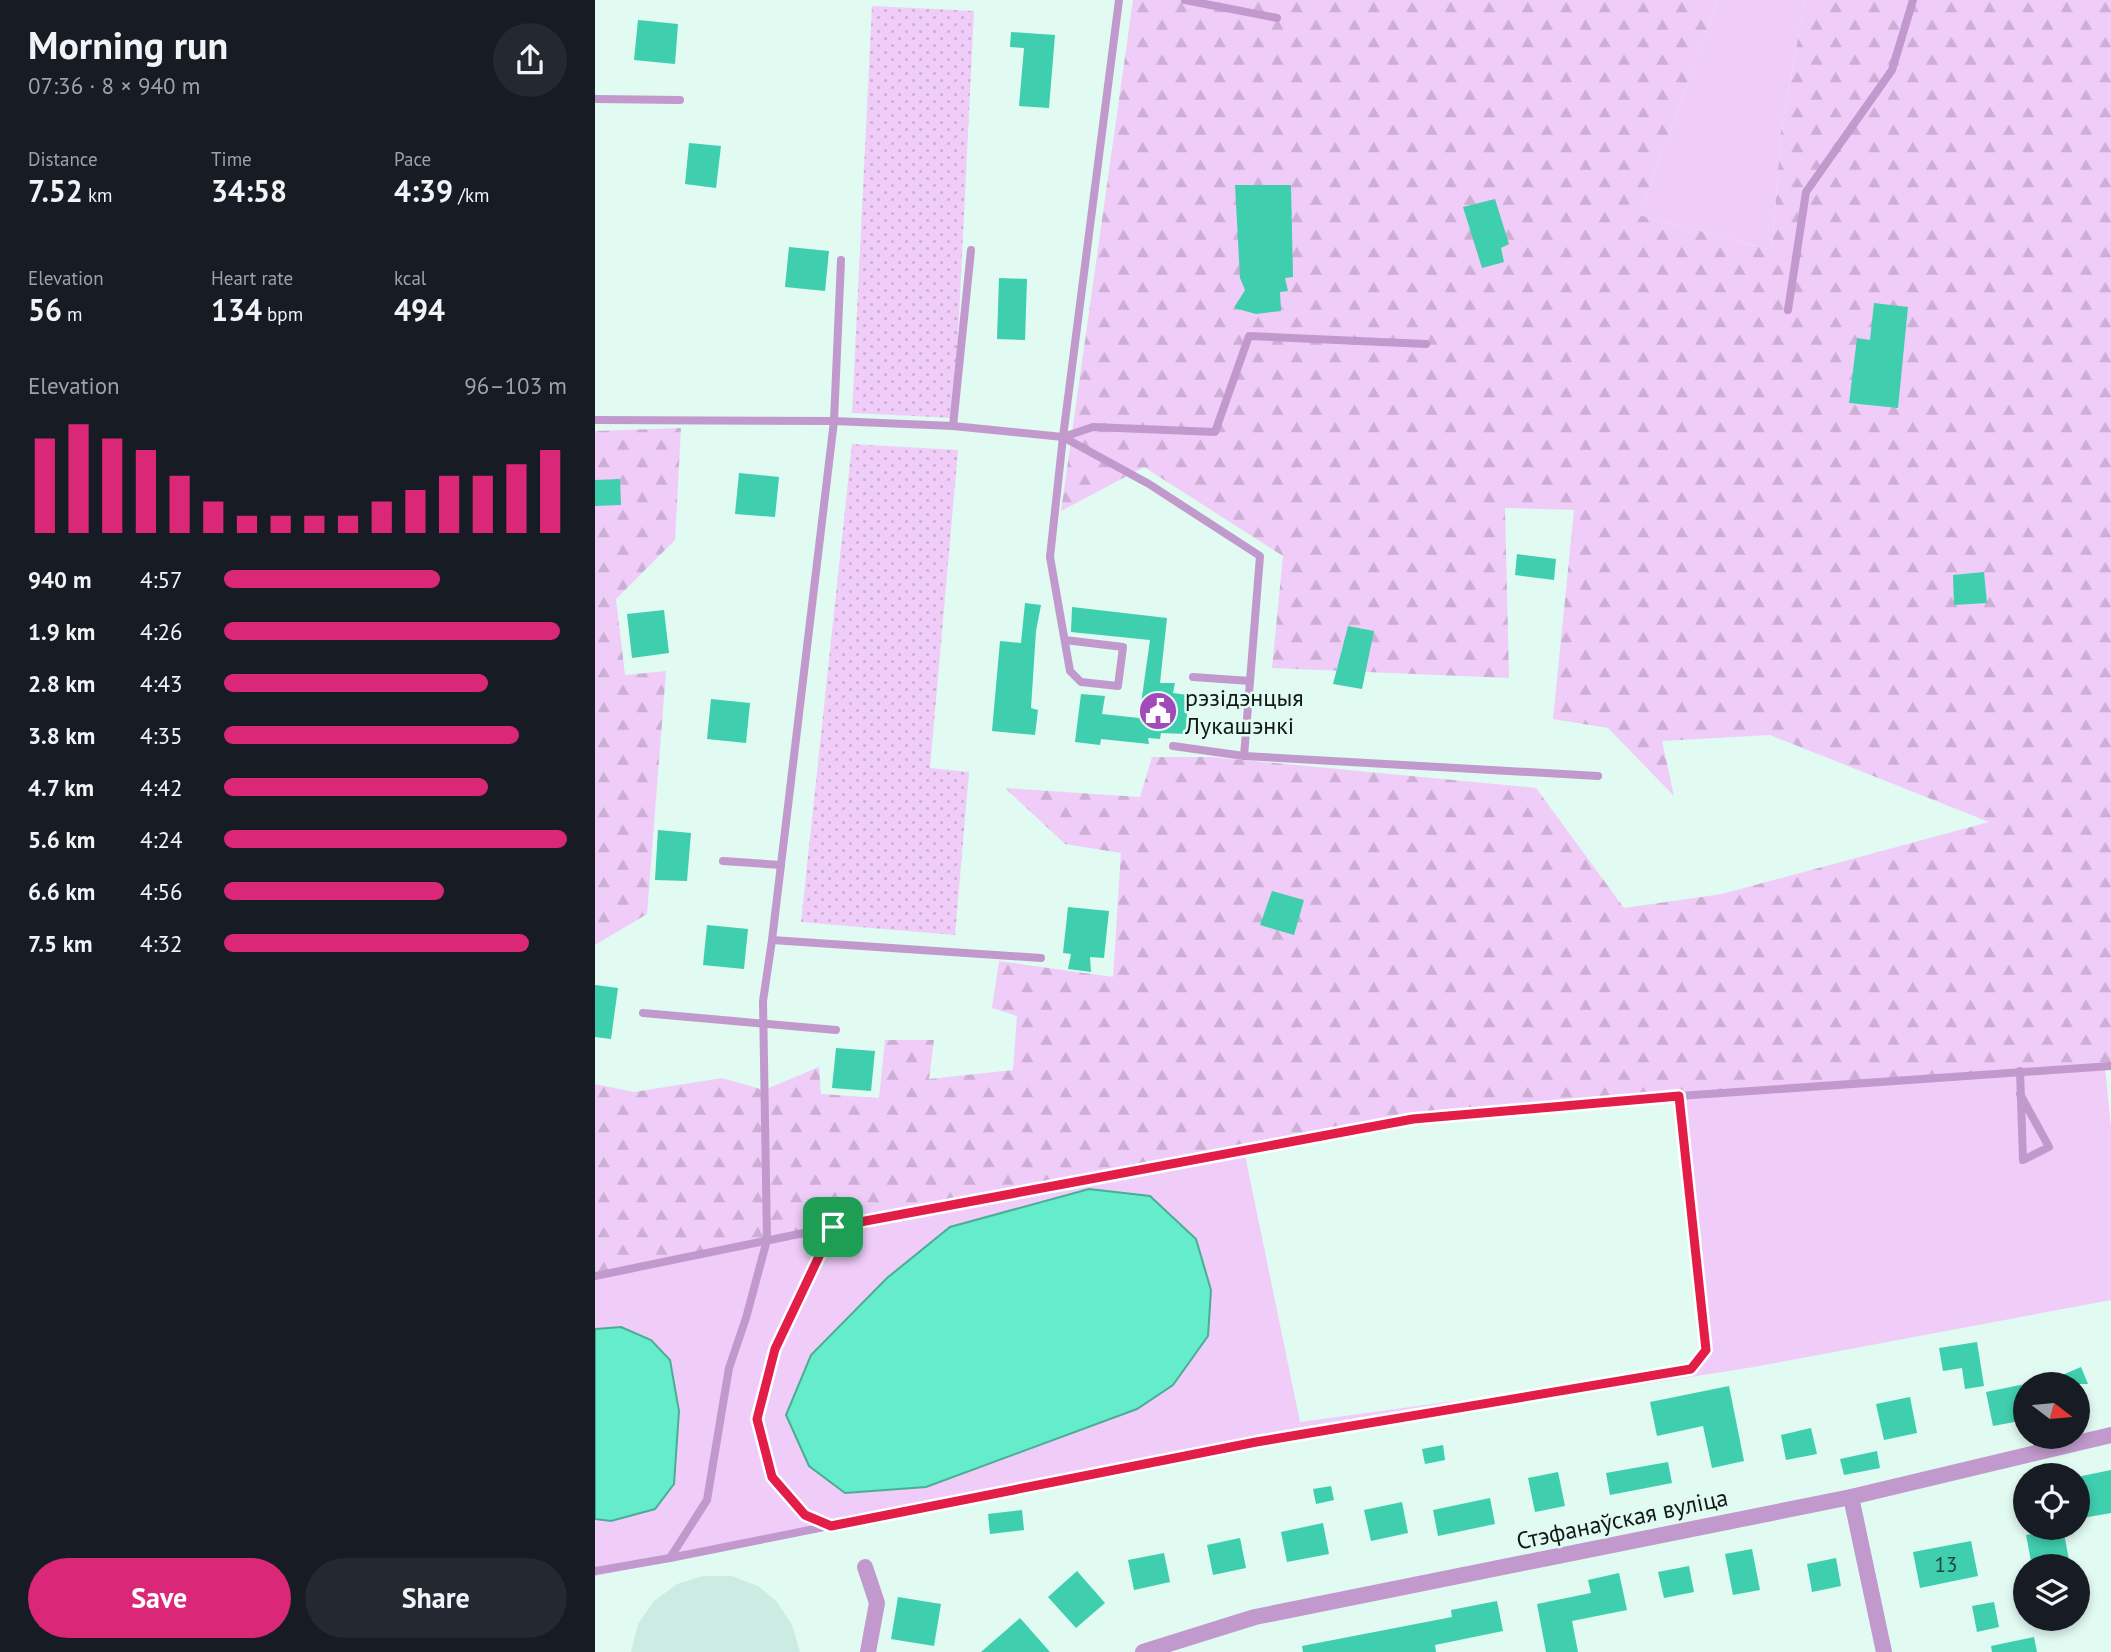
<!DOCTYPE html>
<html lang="en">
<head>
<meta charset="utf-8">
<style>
	:root { --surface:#171b24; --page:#242831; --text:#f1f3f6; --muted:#9ea1a6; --accent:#db2777 }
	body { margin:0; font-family:"PT Sans",sans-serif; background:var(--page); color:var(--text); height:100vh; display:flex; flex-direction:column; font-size:26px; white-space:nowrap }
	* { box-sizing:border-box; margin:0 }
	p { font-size:23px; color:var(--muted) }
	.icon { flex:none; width:38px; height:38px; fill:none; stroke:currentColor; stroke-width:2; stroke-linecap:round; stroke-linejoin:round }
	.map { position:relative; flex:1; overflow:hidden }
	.panel { display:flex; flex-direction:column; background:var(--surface); width:595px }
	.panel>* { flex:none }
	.needle { width:46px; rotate:106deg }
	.fabs { position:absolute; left:1418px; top:1372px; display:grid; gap:14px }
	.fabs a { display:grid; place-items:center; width:77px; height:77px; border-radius:50%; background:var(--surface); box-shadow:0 4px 10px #0003; font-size:35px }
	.pin { position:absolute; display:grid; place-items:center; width:60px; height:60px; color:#fff; margin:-30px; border-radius:14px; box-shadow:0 4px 10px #0006 }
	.round { display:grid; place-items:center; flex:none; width:74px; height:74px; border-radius:37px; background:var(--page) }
	.overview { display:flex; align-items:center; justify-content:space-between; height:119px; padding:0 28px }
	h1 { font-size:38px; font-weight:700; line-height:52px }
	.figures { display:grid; grid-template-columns:repeat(3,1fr); gap:10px; height:119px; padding:7px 28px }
	.figures div { display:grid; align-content:center }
	.figures b { font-size:30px; font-weight:700 }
	.figures small { font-size:19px; font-weight:400 }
	.figures p { font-size:19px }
	.chart { height:196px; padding:14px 28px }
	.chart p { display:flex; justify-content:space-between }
	.chart svg { width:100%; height:126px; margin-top:7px; stroke:var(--accent); stroke-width:6 }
	.primary-button { display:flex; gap:14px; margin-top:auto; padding:14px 28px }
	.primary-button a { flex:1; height:80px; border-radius:42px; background:var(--accent); color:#fff; font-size:28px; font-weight:700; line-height:80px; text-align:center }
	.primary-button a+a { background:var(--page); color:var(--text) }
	ul { padding:0 28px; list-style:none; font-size:23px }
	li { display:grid; grid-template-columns:112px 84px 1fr; align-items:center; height:52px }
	li i { height:18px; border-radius:9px; background:var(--accent) }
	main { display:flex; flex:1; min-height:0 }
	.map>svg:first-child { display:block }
	.built { fill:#ccece3 }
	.grass { fill:#f0cdf9 }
	.forest { fill:url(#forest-firs) }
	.garden { fill:url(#garden-dots) }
	.water { fill:#64eccb; stroke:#4bad95; stroke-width:2 }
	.building { fill:#3fceae }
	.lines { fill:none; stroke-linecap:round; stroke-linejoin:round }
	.lane { stroke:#c199cd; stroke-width:8 }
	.street { stroke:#c199cd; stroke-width:16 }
	.route-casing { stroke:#fff; stroke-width:14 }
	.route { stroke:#e11d48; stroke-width:9 }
	.labels { text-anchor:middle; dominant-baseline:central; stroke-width:5; stroke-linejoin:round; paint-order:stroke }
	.number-label { font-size:21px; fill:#1d473e }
	.poi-label { font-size:24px; fill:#121a18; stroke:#e1faf2; text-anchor:start }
	.street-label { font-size:24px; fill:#121a18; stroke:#e1faf2 }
</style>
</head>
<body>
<main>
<section class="panel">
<div class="overview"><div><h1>Morning run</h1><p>07:36 · 8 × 940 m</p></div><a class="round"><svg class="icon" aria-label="share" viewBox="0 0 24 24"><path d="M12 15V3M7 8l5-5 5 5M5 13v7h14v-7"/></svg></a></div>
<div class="figures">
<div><p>Distance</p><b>7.52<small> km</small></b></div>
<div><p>Time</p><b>34:58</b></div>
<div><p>Pace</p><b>4:39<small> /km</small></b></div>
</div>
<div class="figures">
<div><p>Elevation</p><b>56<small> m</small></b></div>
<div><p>Heart rate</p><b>134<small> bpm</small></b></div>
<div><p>kcal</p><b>494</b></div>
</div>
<div class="chart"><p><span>Elevation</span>96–103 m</p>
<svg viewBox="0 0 160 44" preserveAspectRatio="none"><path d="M5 44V11M15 44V6M25 44V11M35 44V15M45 44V24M55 44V33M65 44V38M75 44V38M85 44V38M95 44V38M105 44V33M115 44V29M125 44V24M135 44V24M145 44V20M155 44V15"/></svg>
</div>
<ul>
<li><b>940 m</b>4:57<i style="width:63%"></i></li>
<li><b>1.9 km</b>4:26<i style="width:98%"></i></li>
<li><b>2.8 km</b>4:43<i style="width:77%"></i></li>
<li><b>3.8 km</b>4:35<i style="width:86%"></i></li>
<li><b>4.7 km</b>4:42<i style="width:77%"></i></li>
<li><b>5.6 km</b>4:24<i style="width:100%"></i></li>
<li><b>6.6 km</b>4:56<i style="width:64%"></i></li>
<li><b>7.5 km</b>4:32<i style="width:89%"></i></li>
</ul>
<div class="primary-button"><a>Save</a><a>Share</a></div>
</section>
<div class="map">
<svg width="1516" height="1652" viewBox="0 0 1516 1652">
	<defs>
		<pattern id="forest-firs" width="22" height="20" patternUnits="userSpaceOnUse" patternTransform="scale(1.75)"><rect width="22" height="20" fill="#f0cdf9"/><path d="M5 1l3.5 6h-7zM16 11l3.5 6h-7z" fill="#cdafd5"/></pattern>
		<pattern id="garden-dots" width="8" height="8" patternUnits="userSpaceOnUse" patternTransform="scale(1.75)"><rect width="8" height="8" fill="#f0cdf9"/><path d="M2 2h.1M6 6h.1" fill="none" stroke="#cdafd5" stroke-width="1.8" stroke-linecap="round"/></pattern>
	</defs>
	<rect width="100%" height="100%" fill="#e1faf2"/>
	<!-- built -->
	<polygon class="built" points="108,1576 136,1576 163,1586 182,1602 197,1625 205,1652 36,1652 43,1624 59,1601 82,1584"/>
	<!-- grass -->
	<g class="grass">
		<polygon points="1123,0 1210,0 1186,131 1177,250 1044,215"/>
		<polygon points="1510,1066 1516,1128 1516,1300 1159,1367 682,1442 0,1576 0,1270 649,1150 705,1422 1096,1369 1111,1350 1084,1096"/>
	</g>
	<!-- forest -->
	<g class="forest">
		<polygon points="538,0 1123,0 1044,215 1177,250 1186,131 1210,0 1516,0 1516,1066 818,1119 0,1276 0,1084 39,1092 127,1078 169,1090 224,1067 226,1094 284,1098 290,1040 339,1040 334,1079 418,1070 422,1016 397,1008 404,961 518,977 526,853 470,844 410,788 545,797 557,757 617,757 941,788 1029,908 1127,894 1394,822 1175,735 1067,741 1079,796 1013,728 958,719 979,510 910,508 914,678 677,668 688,556 549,467 466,511"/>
		<polygon points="86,428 80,540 21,599 30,675 71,671 52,914 0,945 0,431"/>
	</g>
	<!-- garden -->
	<g class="garden">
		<polygon points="277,6 379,11 359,418 257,413"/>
		<polygon points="257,444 363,450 335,768 374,772 360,935 206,922"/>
	</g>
	<!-- water -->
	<g class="water">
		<polygon points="494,1189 555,1196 601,1239 616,1290 613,1336 578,1385 542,1409 331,1487 250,1493 214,1466 191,1415 216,1355 292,1278 355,1227"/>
		<polygon points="26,1327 56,1340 75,1360 84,1411 79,1484 60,1509 16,1521 0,1519 0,1329"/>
	</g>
	<!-- building -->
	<g class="building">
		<polygon points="43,20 83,24 80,64 39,60"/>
		<polygon points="416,32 460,35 454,108 424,106 429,48 415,47"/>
		<polygon points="94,143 126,146 121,188 90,184"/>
		<polygon points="640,185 696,185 698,277 690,278 693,291 685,292 686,311 661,314 639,308 650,290 645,278"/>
		<polygon points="900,199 914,244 906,248 909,262 887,268 868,207"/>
		<polygon points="194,247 234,251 230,291 190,287"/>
		<polygon points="404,278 432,279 430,340 402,339"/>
		<polygon points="1279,303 1313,307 1303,408 1254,403 1262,338 1275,340"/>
		<polygon points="144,473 184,477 180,517 140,514"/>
		<polygon points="25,479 26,505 0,506 0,480"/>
		<polygon points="922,554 961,559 959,580 920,575"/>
		<polygon points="1389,572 1392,603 1359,605 1358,575"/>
		<polygon points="430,603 446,605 441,631 436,708 443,710 440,735 397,731 405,641 426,643"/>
		<polygon points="477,607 572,618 565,683 580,683 578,693 593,695 591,734 566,733 565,739 553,738 554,744 506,739 505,745 480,742 486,694 510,696 507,714 544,718 555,640 476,632"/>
		<polygon points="69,610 74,653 37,658 32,614"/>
		<polygon points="753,626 779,631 767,689 738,684"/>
		<polygon points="116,699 155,703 151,743 112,739"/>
		<polygon points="63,830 96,833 92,881 60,880"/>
		<polygon points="677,891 709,900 699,935 665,925"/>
		<polygon points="473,907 514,911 509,958 495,957 496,972 473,969 476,954 468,953"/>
		<polygon points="112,925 153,929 149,969 108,965"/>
		<polygon points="0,985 23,988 16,1039 0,1037"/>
		<polygon points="241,1048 280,1051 276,1091 237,1088"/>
		<polygon points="1382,1342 1389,1386 1370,1389 1367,1368 1348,1371 1344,1348"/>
		<polygon points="1486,1367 1493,1384 1446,1384"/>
		<polygon points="1430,1384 1430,1420 1398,1426 1391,1392"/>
		<polygon points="1134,1386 1149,1461 1117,1468 1108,1426 1062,1436 1055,1402"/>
		<polygon points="1315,1397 1322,1433 1289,1440 1281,1404"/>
		<polygon points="1216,1428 1222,1454 1191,1460 1186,1435"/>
		<polygon points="848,1445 850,1460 830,1464 827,1449"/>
		<polygon points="1282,1451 1285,1468 1249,1475 1245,1459"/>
		<polygon points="1073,1462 1077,1483 1015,1495 1011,1473"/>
		<polygon points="1516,1470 1516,1513 1482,1519 1482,1477"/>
		<polygon points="963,1472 970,1506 940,1512 933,1478"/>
		<polygon points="736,1486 739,1500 721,1504 718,1489"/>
		<polygon points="895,1498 900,1524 843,1536 838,1510"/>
		<polygon points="807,1502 813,1533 776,1541 769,1510"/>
		<polygon points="427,1510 429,1530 395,1534 393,1514"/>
		<polygon points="728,1523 734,1554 692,1562 686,1532"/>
		<polygon points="1468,1528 1474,1560 1437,1566 1431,1535"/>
		<polygon points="645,1538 651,1568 618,1575 612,1545"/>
		<polygon points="1376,1541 1383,1576 1325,1588 1318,1552"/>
		<polygon points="1157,1549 1165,1590 1138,1595 1130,1554"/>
		<polygon points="569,1553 575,1582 539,1590 533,1560"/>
		<polygon points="1241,1558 1246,1586 1217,1592 1212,1564"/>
		<polygon points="1094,1566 1099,1592 1069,1598 1063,1572"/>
		<polygon points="482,1571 510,1603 481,1628 453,1597"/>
		<polygon points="1024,1573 1032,1610 977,1621 983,1652 951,1652 942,1604 996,1593 993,1580"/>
		<polygon points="303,1597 346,1604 339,1646 296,1639"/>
		<polygon points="902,1601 908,1631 840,1645 841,1652 708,1652 707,1646 857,1617 856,1610"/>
		<polygon points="1399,1602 1404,1627 1382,1632 1377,1606"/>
		<polygon points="425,1618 455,1652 386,1652"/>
		<polygon points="1439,1637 1442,1652 1397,1652 1396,1646"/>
	</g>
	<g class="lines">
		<!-- lane -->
		<g class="lane">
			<polyline points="590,0 682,18"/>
			<polyline points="0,99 85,100"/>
			<polyline points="1193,310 1211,192 1297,70 1318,0"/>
			<polyline points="0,420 239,421 358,426 468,437 498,427 620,432 654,336 831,344"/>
			<polyline points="358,426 376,250"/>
			<polyline points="468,437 554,484 665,556 649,756 1003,776"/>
			<polyline points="470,640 528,647 523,686 486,682 475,671 455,557 468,437 524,0"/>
			<polyline points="598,677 655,681"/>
			<polyline points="578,746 649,756"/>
			<polyline points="128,861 186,865"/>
			<polyline points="177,940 239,421 246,260"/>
			<polyline points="48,1013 241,1030"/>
			<polyline points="1425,1071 1428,1160 1454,1147 1425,1094"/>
			<polyline points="238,1227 179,1349 162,1419 177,1477 210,1515 236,1526 661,1442 1096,1369 1111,1350 1084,1096"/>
			<polyline points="0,1276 238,1227 818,1119 1084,1096 1516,1066"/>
			<polyline points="75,1558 234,1526"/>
			<polyline points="0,1571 75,1558 112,1500 134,1368 151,1318 172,1240 168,1001 177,940 446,958"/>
		</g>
		<!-- street -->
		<g class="street">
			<polyline points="1256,1497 1289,1652"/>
			<polyline points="270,1567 282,1603 273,1652"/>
			<polyline points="548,1652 660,1617 1256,1497 1516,1435"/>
		</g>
	</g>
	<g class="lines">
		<!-- route casing -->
		<g class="route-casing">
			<polygon id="route" points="1084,1096 1111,1350 1096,1369 661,1442 236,1526 210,1515 177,1477 162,1419 180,1349 238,1227 818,1119"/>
		</g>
		<!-- route -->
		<use href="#route" class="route"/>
	</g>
	<!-- icons -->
	<defs>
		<g id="civic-disc" transform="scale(2.0125)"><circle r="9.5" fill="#a14bb8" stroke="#e1faf2"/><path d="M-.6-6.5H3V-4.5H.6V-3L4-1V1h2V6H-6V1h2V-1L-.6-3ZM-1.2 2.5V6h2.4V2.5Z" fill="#fff"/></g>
	</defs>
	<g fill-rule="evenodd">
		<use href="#civic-disc" x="563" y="711"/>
	</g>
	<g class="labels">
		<!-- number labels -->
		<g class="number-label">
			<text x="1351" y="1564">13</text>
		</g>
		<!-- poi labels -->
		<g class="poi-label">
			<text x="590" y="697">рэзідэнцыя<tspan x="590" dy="28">Лукашэнкі</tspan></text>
		</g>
		<!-- street labels -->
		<g class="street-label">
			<text transform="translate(1027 1519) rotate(-12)">Стэфанаўская вуліца</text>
		</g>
	</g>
</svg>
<div class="fabs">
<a><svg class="needle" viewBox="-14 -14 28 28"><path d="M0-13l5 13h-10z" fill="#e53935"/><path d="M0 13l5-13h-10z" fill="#9ea1a6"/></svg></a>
<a><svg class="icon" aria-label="locate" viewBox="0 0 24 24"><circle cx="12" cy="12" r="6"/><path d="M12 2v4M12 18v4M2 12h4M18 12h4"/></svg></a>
<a><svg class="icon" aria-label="layers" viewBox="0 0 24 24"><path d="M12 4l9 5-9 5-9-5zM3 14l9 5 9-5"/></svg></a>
</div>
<div class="pin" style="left:238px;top:1227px;background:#1e9e55"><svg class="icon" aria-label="arrive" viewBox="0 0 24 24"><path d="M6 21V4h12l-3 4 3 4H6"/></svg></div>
</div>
</main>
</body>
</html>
